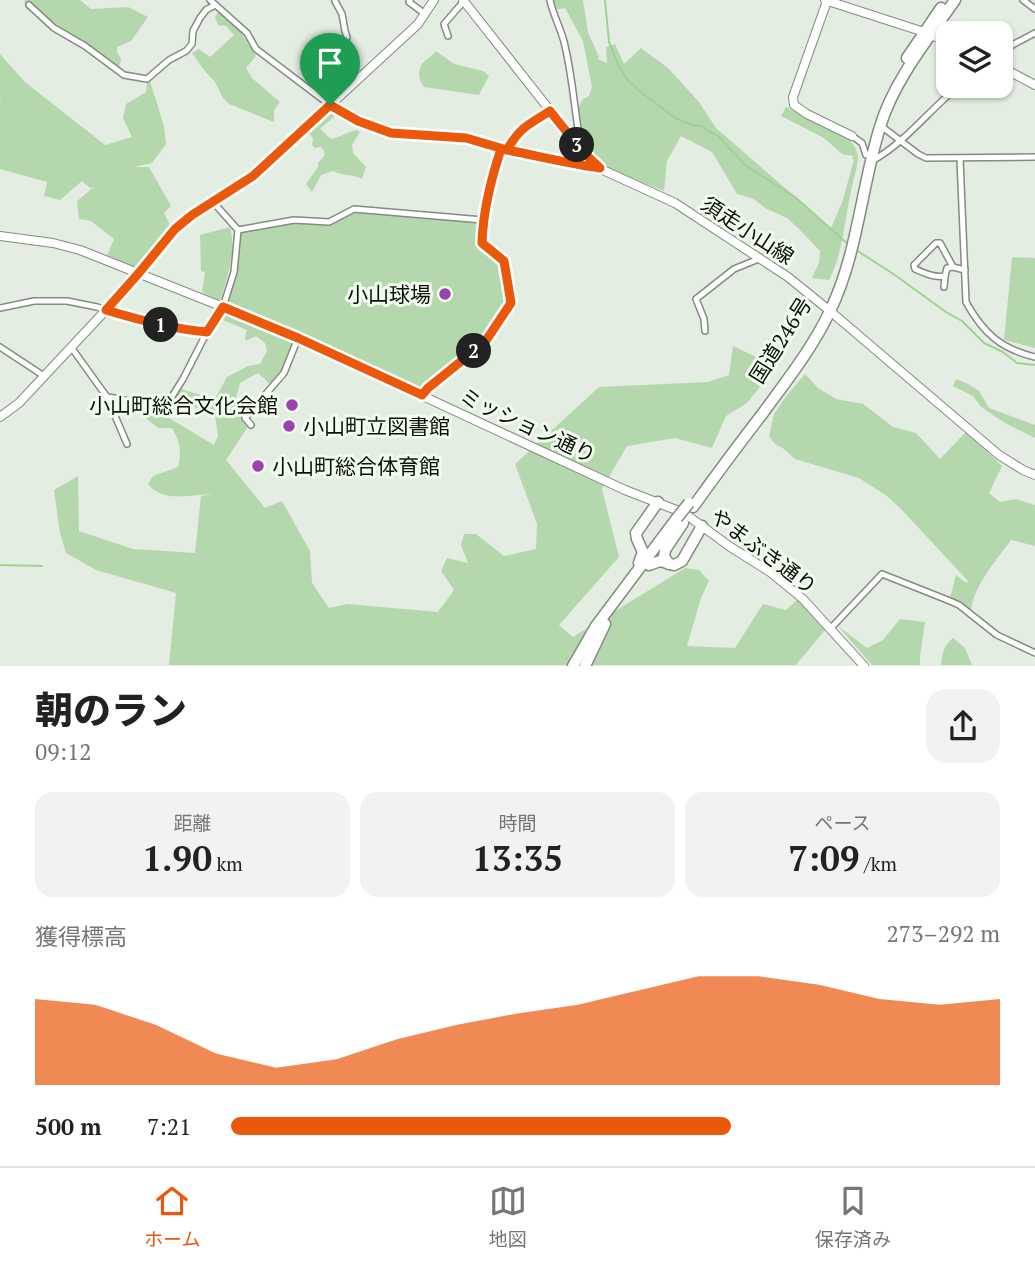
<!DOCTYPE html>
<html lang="ja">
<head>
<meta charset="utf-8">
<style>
	:root { --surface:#fff; --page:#f2f2f2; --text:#222; --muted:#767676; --line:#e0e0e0; --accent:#ea580c }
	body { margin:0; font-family:"PT Serif","Noto Sans JP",serif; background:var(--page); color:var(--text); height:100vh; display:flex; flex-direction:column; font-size:26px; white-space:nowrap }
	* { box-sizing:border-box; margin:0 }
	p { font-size:23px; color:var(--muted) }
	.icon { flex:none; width:38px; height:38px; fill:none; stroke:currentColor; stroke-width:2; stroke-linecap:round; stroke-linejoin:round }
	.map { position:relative; height:666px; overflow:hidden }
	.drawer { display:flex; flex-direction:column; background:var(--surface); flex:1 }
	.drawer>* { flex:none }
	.buttons { position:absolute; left:936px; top:21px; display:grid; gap:14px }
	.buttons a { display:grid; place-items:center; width:77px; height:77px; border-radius:14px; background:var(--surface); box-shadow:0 2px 5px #0004; font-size:35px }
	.pin { position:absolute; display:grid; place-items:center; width:60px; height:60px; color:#fff; margin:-72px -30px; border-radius:50% 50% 50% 0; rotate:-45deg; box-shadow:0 0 7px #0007 }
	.pin .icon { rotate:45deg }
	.km { position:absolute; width:35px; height:35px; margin:-18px; border-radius:50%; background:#222; color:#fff; font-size:19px; line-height:35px; text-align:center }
	.round { display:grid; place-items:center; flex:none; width:74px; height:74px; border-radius:21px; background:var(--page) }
	.head { display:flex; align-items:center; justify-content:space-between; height:119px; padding:0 35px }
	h1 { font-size:38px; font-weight:800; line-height:52px }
	.stats { display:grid; grid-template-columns:repeat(3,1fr); gap:10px; height:119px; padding:7px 35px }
	.stats div { display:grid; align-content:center; border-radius:18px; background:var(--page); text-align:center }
	.stats b { font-size:35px; font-weight:800 }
	.stats small { font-size:19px; font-weight:400 }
	.stats p { font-size:19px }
	.chart { height:196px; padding:14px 35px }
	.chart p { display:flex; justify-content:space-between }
	.chart svg { width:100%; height:126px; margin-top:7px; fill:var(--accent); opacity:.7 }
	ul { padding:0 35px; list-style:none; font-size:23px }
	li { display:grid; grid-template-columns:112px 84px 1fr; align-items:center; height:52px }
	li i { height:18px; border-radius:9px; background:var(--accent) }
	.menu { display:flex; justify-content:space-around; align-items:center; height:98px; border-top:2px solid var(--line); background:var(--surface); font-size:19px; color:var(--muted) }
	.menu a { display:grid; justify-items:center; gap:4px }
	.menu .active { color:var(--accent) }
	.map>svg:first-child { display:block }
	.green { fill:#b5d7ad }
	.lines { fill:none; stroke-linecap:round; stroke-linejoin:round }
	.stream { stroke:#a0d194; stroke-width:2 }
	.street-casing { stroke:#838c81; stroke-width:8 }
	.secondary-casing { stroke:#838c81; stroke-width:10 }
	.highway-casing { stroke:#838c81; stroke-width:13 }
	.street { stroke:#fff; stroke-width:5 }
	.secondary { stroke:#fff; stroke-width:8 }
	.highway { stroke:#fff; stroke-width:10 }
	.highway-bridge-casing { stroke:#838c81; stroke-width:13; stroke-linecap:butt }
	.highway-bridge { stroke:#fff; stroke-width:10 }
	.route-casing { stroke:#fff; stroke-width:14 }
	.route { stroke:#ea580c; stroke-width:9 }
	.poi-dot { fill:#9a42af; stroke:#f1fbee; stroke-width:2.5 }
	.labels { text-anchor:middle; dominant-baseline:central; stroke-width:6; stroke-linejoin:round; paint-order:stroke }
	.street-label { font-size:21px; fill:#0c0f0b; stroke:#f1fbee }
	.poi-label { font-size:21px; fill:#0c0f0b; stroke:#f1fbee; text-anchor:end }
</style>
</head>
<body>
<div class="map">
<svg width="1035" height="666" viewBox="0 0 1035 666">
	<rect width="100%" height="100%" fill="#e4ede1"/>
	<!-- green -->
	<g class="green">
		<polygon points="25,0 80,0 91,9 128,7 148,17 131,41 117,47 117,51 121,59 119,67 24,2"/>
		<path d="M547,0H583L588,32L599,57L598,59L607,63L606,47L615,44L624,64L641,48L668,68L699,102L716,128L831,228L843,200L854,159H852L853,156L842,154L824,138L781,116L786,107L845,135C851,141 858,149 858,158C857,170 852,184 850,196C844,224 843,253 829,280L812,278L819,263L820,251L799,229L787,218L765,208L754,199L737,194L712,152L681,136L667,161L664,191L601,166L585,148L577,110L583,99L589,96L592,87L583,41L565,8L553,10Z"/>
		<polygon points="219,11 240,31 256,56 246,68 252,78 280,102 274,110 274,122 229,104 223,98 215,82 204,70 192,53 199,49 210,57 234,35 226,26 218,25 215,17"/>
		<path d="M436,51L454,64L483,71L489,76L479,95L424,87C419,81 417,71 422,64C425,60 433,55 436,51Z"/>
		<polygon points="0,54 25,82 105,145 132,137 123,118 126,104 146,92 147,82 150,81 164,126 166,144 152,163 134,167 149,167 171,206 164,213 171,227 137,273 107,256 114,239 91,221 79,219 77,201 94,187 90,188 82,181 60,200 44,196 47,182 0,169 0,103 1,102 0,101"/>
		<path d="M329,111L334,113L335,116L320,129L331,139C341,137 347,132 357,130L360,132L352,145L353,153L366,167L362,179C352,174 343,176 333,171L321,175L312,192L306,184L318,167V163L325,155L324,151L321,147L315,148L312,145L313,139L308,131Z"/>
		<polygon points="353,212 478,221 480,224 479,243 502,262 507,303 483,341 421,390 228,304 228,299 237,272 239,234 242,231 298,223 330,225"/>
		<path d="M230,227C237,250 227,279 220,301L202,292L205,272L201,271L200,235Z"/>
		<polygon points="1012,257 1035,258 1035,348 1004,340"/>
		<path d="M227,310L297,340L289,367L270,384L258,373L240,383L235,402L249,425L226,460L265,508L282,501L310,551L312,583L329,608L347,604L438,612L454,590L441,571L447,558L468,563L461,545L464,534H476L504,556L536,549L537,524L515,464L599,387L708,382L729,375L733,346L771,364L764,382L747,403L726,416L712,448L675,438L627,446L602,489L619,557L559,625L573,637L685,568L699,570L709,581L701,598L687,646L735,648L763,604L786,610L798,599L825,630L796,665H169L176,593L96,570L66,553L60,533L54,490L78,476L79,531L133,549L195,553L201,496L214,494C192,494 164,504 148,484L153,476L178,467C182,453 180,441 172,428H158L141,414L140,407L154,409L214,445L218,436L215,415L171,398L177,388L215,399L227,377L248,366L260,364L267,351L265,343L256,336L246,341L245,337L247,330L223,320Z"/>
		<path d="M805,374L818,388L836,399L863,404L893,427L916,433L940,459L966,432L1002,466L989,493L1000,502L1016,499L1035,505V546L1011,540C996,561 974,585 971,610L950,598L956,575L966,583L968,581L902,510L887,496L859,478L795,459L784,449L775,444L769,436L774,414L787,395Z"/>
		<polygon points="956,379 968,384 979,391 989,408 1035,425 1035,438 1005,423 981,407 973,396 953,386"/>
		<polygon points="900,619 925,622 920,656 920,665 872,665 838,626 867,648 883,640"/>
		<path d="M953,638L965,648L972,665H941C942,654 944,645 953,638Z"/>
	</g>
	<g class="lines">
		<!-- stream -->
		<g class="stream">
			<polyline points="605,0 609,42 618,64 625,77 637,89 675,118 692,125 700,126 718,136 746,166 795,197 849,245"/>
			<polyline points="856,250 892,273 946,312 962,321 984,343 1003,352 1017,363 1035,365"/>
			<polyline points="0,565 42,566"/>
		</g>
		<!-- street casing -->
		<g class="street-casing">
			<g id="street">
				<polyline points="210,0 247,33 256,49 330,105 357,121 391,133 466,138 501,149 597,167"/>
				<polyline points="410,0 409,2 425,14"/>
				<path d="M550,0C553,16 562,30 565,46C573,80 575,115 581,148"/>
				<polyline points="1023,0 1035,9"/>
				<polyline points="335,1 342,14 345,31 347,37 344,47 354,83"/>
				<polyline points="29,5 54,28 85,46 124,75 147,79 169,60 186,51 192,44 193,31 200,18 206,10 215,5"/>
				<polyline points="448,36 444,24 464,1"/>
				<polyline points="1001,53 1014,44 1035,33"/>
				<polyline points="881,126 918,154 926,158 1035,157"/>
				<polyline points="852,136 862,143 866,155"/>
				<polyline points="507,150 516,135 522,128 550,111"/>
				<path d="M960,159L966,302C983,333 1001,349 1035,357"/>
				<path d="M872,161C906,142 929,110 959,86"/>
				<polyline points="238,230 294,220 329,222 354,209 483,220"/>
				<path d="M953,267L940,243H936L914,265L915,269C924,273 935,278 945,276L947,268L953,267L965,270"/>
				<polyline points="944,287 945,276"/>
				<polyline points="0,308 34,301 67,301 97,307 154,324 207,332"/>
				<polyline points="705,331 704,319 696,299 734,269 761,258"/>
				<polyline points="0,347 44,376"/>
				<polyline points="71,347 107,397 127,444"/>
				<polyline points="422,395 485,342 511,303 504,261 482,243 483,220 485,216 491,179 501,149"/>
				<polyline points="107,397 121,399 159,409 171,398 183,379 207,332 223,307 234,272 238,230 213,202"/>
				<polyline points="251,425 245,418 284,373 298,338"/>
				<polyline points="831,628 882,574 950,601 959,605 997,635 1035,653"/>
			</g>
		</g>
		<!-- secondary casing -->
		<g class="secondary-casing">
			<g id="secondary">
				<polyline points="463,0 582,151 592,161 605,171 675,203 788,277 830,311 999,455 1023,470 1035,475"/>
				<polyline points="825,0 924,32 948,42"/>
				<polyline points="827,1 793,97 794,105 807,114 852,136"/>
				<polyline points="1001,67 1035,85"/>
				<polyline points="0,236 53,243 80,250 223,307 298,338 625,490 684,513 729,546 770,572 803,599 864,666"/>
				<polyline points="0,417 19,403 106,310 138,274 175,229 192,215 253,176 264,166 418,24 434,0"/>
			</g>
		</g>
		<!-- highway casing -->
		<g class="highway-casing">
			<g id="highway">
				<polyline points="907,58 941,8"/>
				<path d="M693,507C716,475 739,444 763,413C787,380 812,349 830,311C858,253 861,188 880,127C893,82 928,39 955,0"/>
				<polyline points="639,563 643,552 637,539 636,533 658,502"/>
				<polyline points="669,564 664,557 665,550 683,523"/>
				<polyline points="649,565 660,561 674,565 682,561 702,526"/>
				<polyline points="573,666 596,626 677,518"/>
				<polyline points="585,666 605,624"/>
			</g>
		</g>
		<!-- street -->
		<use href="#street" class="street"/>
		<!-- secondary -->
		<use href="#secondary" class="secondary"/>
		<!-- highway -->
		<use href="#highway" class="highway"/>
		<!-- highway-bridge casing -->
		<g class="highway-bridge-casing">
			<polyline id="highway-bridge" points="677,518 689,503"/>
		</g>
		<!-- highway-bridge -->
		<use href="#highway-bridge" class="highway-bridge"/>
	</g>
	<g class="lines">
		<!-- route casing -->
		<g class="route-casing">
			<path id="route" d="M330,105L253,176L192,215L175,229L138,274L106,310C139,320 172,329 207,332L223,307L298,338L422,395L428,388L485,342L511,303L504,261L482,243C483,211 491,179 501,149L507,150C538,156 569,164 600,168L582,151L550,111C528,125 520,127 507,150L466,138L391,133L358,121L330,105"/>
		</g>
		<!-- route -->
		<use href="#route" class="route"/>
	</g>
	<!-- markers -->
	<g class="poi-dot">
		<circle cx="445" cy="294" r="7"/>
		<circle cx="292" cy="405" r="7"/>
		<circle cx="289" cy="426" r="7"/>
		<circle cx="258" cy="466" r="7"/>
	</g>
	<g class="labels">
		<!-- street labels -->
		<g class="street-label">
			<text transform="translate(748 230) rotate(33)">須走小山線</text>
			<text transform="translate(780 340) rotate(-58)">国道246号</text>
			<text transform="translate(528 425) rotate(25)">ミッション通り</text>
			<text transform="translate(764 551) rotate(37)">やまぶき通り</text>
		</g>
		<!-- poi labels -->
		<g class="poi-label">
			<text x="431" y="294">小山球場</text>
			<text x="278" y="405">小山町総合文化会館</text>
			<text x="303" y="426" text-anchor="start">小山町立図書館</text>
			<text x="272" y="466" text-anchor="start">小山町総合体育館</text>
		</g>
	</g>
</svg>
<div class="buttons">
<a><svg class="icon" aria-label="layers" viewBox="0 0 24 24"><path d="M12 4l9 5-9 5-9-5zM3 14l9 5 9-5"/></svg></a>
</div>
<div class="pin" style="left:330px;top:105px;background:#1e9e55"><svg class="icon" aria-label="arrive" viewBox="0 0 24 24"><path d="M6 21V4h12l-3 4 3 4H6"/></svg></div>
<b class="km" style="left:161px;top:325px">1</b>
<b class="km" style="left:474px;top:351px">2</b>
<b class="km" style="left:577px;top:145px">3</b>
</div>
<section class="drawer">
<div class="head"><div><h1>朝のラン</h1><p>09:12</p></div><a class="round"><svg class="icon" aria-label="share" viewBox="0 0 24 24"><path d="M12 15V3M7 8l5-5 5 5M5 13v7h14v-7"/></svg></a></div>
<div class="stats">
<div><p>距離</p><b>1.90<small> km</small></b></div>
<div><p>時間</p><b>13:35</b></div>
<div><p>ペース</p><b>7:09<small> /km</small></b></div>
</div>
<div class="chart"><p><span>獲得標高</span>273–292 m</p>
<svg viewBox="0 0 160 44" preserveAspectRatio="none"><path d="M0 44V14L10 16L20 23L30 33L40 38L50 35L60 28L70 23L80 19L90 16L100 11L110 6L120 6L130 9L140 14L150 16L160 14V44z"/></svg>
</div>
<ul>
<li><b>500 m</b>7:21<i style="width:65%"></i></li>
</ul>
</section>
<nav class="menu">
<a class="active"><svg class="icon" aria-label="home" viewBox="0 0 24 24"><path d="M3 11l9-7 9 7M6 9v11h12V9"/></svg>ホーム</a>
<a><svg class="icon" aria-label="map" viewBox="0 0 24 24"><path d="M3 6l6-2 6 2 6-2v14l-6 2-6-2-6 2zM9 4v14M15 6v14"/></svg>地図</a>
<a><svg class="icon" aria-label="saved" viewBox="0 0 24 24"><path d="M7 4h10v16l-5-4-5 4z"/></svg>保存済み</a>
</nav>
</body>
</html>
